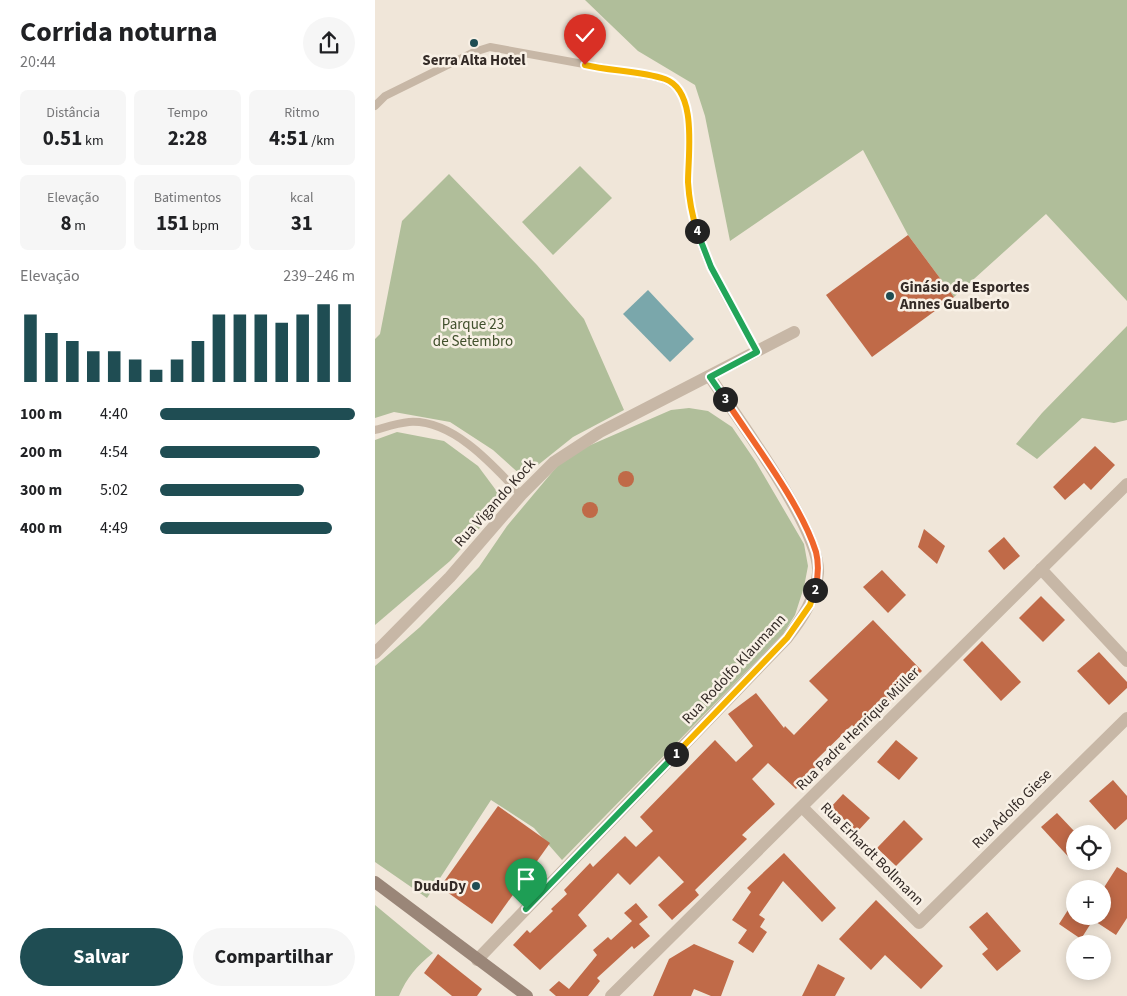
<!DOCTYPE html>
<html lang="pt">
<head>
<meta charset="utf-8">
<style>
	:root { --surface:#fff; --page:#f6f6f6; --text:#202124; --muted:#757577; --accent:#1f4d53 }
	body { margin:0; font-family:"Source Sans 3",sans-serif; background:var(--page); color:var(--text); height:100vh; display:flex; flex-direction:column; font-size:19px; white-space:nowrap }
	* { box-sizing:border-box; margin:0 }
	p { font-size:16px; color:var(--muted) }
	.icon { flex:none; width:28px; height:28px; fill:none; stroke:currentColor; stroke-width:2; stroke-linecap:round; stroke-linejoin:round }
	.map { position:relative; flex:1; overflow:hidden }
	.drawer { display:flex; flex-direction:column; background:var(--surface); width:375px }
	.drawer>* { flex:none }
	.fabs { position:absolute; left:691px; top:825px; display:grid; gap:10px }
	.fabs a { display:grid; place-items:center; width:45px; height:45px; border-radius:50%; background:var(--surface); box-shadow:0 2px 12px #0003; font-size:25px }
	.pin { position:absolute; display:grid; place-items:center; width:42px; height:42px; color:#fff; margin:-51px -21px; border-radius:50% 50% 50% 0; rotate:-45deg; box-shadow:0 0 5px #0007 }
	.pin .icon { rotate:45deg }
	.km { position:absolute; width:25px; height:25px; margin:-12px; border-radius:50%; background:#222; color:#fff; font-size:14px; line-height:25px; text-align:center }
	.round { display:grid; place-items:center; flex:none; width:52px; height:52px; border-radius:26px; background:var(--page) }
	.head { display:flex; align-items:center; justify-content:space-between; height:85px; padding:0 20px }
	h1 { font-size:28px; font-weight:700; line-height:38px }
	.stats { display:grid; grid-template-columns:repeat(3,1fr); gap:8px; height:85px; padding:5px 20px }
	.stats div { display:grid; align-content:center; border-radius:8px; background:var(--page); text-align:center }
	.stats b { font-size:21px; font-weight:700 }
	.stats small { font-size:14px; font-weight:400 }
	.stats p { font-size:14px }
	.chart { height:140px; padding:10px 20px }
	.chart p { display:flex; justify-content:space-between }
	.chart svg { width:100%; height:90px; margin-top:5px; stroke:var(--accent); stroke-width:6 }
	.cta { display:flex; gap:10px; margin-top:auto; padding:10px 20px }
	.cta a { flex:1; height:58px; border-radius:30px; background:var(--accent); color:#fff; font-size:20px; font-weight:700; line-height:58px; text-align:center }
	.cta a+a { background:var(--page); color:var(--text) }
	ul { padding:0 20px; list-style:none; font-size:16px }
	li { display:grid; grid-template-columns:80px 60px 1fr; align-items:center; height:38px }
	li i { height:12px; border-radius:6px; background:var(--accent) }
	main { display:flex; flex:1; min-height:0 }
	.map>svg:first-child { display:block }
	.green { fill:#b0be9a }
	.water { fill:#7aa7ab }
	.building { fill:#c06a48 }
	.lines { fill:none; stroke-linecap:round; stroke-linejoin:round }
	.lane { stroke:#c7b7a6; stroke-width:8 }
	.street { stroke:#c7b7a6; stroke-width:12 }
	.secondary { stroke:#9a8678; stroke-width:12 }
	.split-1-casing { stroke:#fff; stroke-width:10 }
	.split-2-casing { stroke:#fff; stroke-width:10 }
	.split-3-casing { stroke:#fff; stroke-width:10 }
	.split-4-casing { stroke:#fff; stroke-width:10 }
	.split-5-casing { stroke:#fff; stroke-width:10 }
	.split-1 { stroke:#22a559; stroke-width:6 }
	.split-2 { stroke:#f5b400; stroke-width:6 }
	.split-3 { stroke:#f0652b; stroke-width:6 }
	.split-4 { stroke:#22a559; stroke-width:6 }
	.split-5 { stroke:#f5b400; stroke-width:6 }
	.poi-dot { fill:#1f4d53; stroke:#f8f0e5; stroke-width:2 }
	.labels { text-anchor:middle; dominant-baseline:central; stroke-width:5; stroke-linejoin:round; paint-order:stroke }
	.poi-label { font-size:15px; font-weight:bold; fill:#342b27; stroke:#f8f0e5 }
	.park-label { font-size:15px; fill:#41502c; stroke:#f8f0e5 }
	.street-label { font-size:15px; fill:#342b27; stroke:#f8f0e5 }
</style>
</head>
<body>
<main>
<section class="drawer">
<div class="head"><div><h1>Corrida noturna</h1><p>20:44</p></div><a class="round"><svg class="icon" aria-label="share" viewBox="0 0 24 24"><path d="M12 15V3M7 8l5-5 5 5M5 13v7h14v-7"/></svg></a></div>
<div class="stats">
<div><p>Distância</p><b>0.51<small> km</small></b></div>
<div><p>Tempo</p><b>2:28</b></div>
<div><p>Ritmo</p><b>4:51<small> /km</small></b></div>
</div>
<div class="stats">
<div><p>Elevação</p><b>8<small> m</small></b></div>
<div><p>Batimentos</p><b>151<small> bpm</small></b></div>
<div><p>kcal</p><b>31</b></div>
</div>
<div class="chart"><p><span>Elevação</span>239–246 m</p>
<svg viewBox="0 0 160 44" preserveAspectRatio="none"><path d="M5 44V11M15 44V20M25 44V24M35 44V29M45 44V29M55 44V33M65 44V38M75 44V33M85 44V24M95 44V11M105 44V11M115 44V11M125 44V15M135 44V11M145 44V6M155 44V6"/></svg>
</div>
<ul>
<li><b>100 m</b>4:40<i style="width:100%"></i></li>
<li><b>200 m</b>4:54<i style="width:82%"></i></li>
<li><b>300 m</b>5:02<i style="width:74%"></i></li>
<li><b>400 m</b>4:49<i style="width:88%"></i></li>
</ul>
<div class="cta"><a>Salvar</a><a>Compartilhar</a></div>
</section>
<div class="map">
<svg width="752" height="996" viewBox="0 0 752 996">
	<rect width="100%" height="100%" fill="#f0e6d9"/>
	<!-- green -->
	<g class="green">
		<polygon points="210,0 752,0 752,301 671,214 579,297 533,235 488,150 355,241 330,116 320,85 263,51"/>
		<polygon points="205,166 237,198 178,255 147,222"/>
		<polygon points="74,174 162,265 209,319 249,410 198,437 148,477 118,450 75,422 19,412 0,418 0,339 5,334 27,221"/>
		<polygon points="752,326 752,420 739,423 707,418 662,459 641,444 667,413"/>
		<polygon points="314,408 333,411 357,427 381,462 429,544 433,566 429,587 420,615 408,634 187,860 159,828 116,800 52,898 0,862 0,666 45,627 104,567 132,526 184,464 211,447 296,410"/>
		<polygon points="22,432 69,441 103,466 129,501 75,561 0,625 0,440"/>
		<path d="M0,905L58,953C42,966 32,977 24,996H0Z"/>
	</g>
	<!-- water -->
	<polygon class="water" points="273,290 319,339 295,362 248,314"/>
	<!-- building -->
	<g class="building">
		<polygon points="533,235 579,297 497,357 451,295"/>
		<polygon points="720,446 740,465 716,490 709,483 690,500 678,487"/>
		<circle cx="251" cy="479" r="8"/>
		<circle cx="215" cy="510" r="8"/>
		<polygon points="549,529 570,546 562,564 543,547"/>
		<polygon points="629,537 645,556 629,570 613,551"/>
		<polygon points="507,570 531,595 513,613 488,587"/>
		<polygon points="666,596 690,620 668,642 644,618"/>
		<polygon points="498,620 547,671 484,732 477,725 442,759 445,762 421,789 393,763 377,779 400,804 367,835 372,839 320,890 324,895 297,920 283,905 309,882 284,856 255,885 243,873 203,915 212,926 165,970 138,945 152,930 155,933 178,911 176,909 192,894 189,890 215,863 218,867 250,836 261,847 278,831 265,817 340,740 361,762 378,746 353,714 381,693 409,728 410,726 419,735 453,700 434,681"/>
		<polygon points="607,641 646,682 626,701 588,660"/>
		<polygon points="724,652 752,682 752,688 734,705 702,671"/>
		<polygon points="521,740 543,758 524,780 502,762"/>
		<polygon points="738,780 752,796 752,819 740,830 714,801"/>
		<polygon points="468,794 495,818 482,832 456,807"/>
		<polygon points="123,806 175,843 117,924 65,887"/>
		<polygon points="682,813 700,832 700,864 666,827"/>
		<polygon points="529,820 548,839 521,866 502,848"/>
		<polygon points="409,853 461,908 447,922 408,881 384,915 390,919 385,927 392,932 378,953 363,943 372,930 357,920 376,892 372,888"/>
		<polygon points="742,867 752,873 752,918 741,935 718,920 706,939 684,924 700,899 700,916 728,916 728,889"/>
		<polygon points="501,900 568,966 546,989 510,955 496,970 464,939"/>
		<polygon points="261,903 273,917 264,924 275,936 259,949 257,946 222,978 225,981 213,996 181,996 174,990 184,981 194,989 222,955 218,950 233,937 236,940 257,921 249,913"/>
		<polygon points="612,912 646,951 622,971 607,954 613,949 594,927"/>
		<polygon points="319,944 359,961 346,996 336,996 319,989 316,996 278,996 294,959"/>
		<polygon points="63,954 107,989 102,996 77,996 49,973"/>
		<polygon points="443,964 470,978 460,996 427,996"/>
	</g>
	<g class="lines">
		<!-- lane -->
		<g class="lane">
			<path d="M0,106L10,96L99,52L115,47L280,77C299,81 307,91 312,109C316,141 311,174 316,205C324,259 357,306 382,352"/>
			<path d="M0,430C11,427 23,423 34,422C78,419 119,466 146,495"/>
		</g>
		<!-- street -->
		<g class="street">
			<polyline points="666,569 752,661"/>
			<polyline points="0,653 75,577 146,495 179,462 225,432 419,332"/>
			<polyline points="427,807 544,923 752,718"/>
			<path d="M102,960L412,638C427,619 441,598 443,573C446,530 361,416 335,377"/>
			<polyline points="236,996 752,484"/>
		</g>
		<!-- secondary -->
		<polyline class="secondary" points="0,882 152,996"/>
	</g>
	<g class="lines">
		<!-- split-1 casing -->
		<g class="split-1-casing">
			<polyline id="split-1" points="151,909 301,754"/>
		</g>
		<!-- split-2 casing -->
		<g class="split-2-casing">
			<polyline id="split-2" points="301,754 412,638 435,605 440,590"/>
		</g>
		<!-- split-3 casing -->
		<g class="split-3-casing">
			<path id="split-3" d="M350,399C378,442 426,504 441,552C444,564 443,578 440,590"/>
		</g>
		<!-- split-4 casing -->
		<g class="split-4-casing">
			<polyline id="split-4" points="322,231 336,267 382,352 335,377 350,399"/>
		</g>
		<!-- split-5 casing -->
		<g class="split-5-casing">
			<path id="split-5" d="M210,65C235,71 266,71 290,79C323,91 313,154 313,182C314,199 317,215 322,231"/>
		</g>
		<!-- split-1 -->
		<use href="#split-1" class="split-1"/>
		<!-- split-2 -->
		<use href="#split-2" class="split-2"/>
		<!-- split-3 -->
		<use href="#split-3" class="split-3"/>
		<!-- split-4 -->
		<use href="#split-4" class="split-4"/>
		<!-- split-5 -->
		<use href="#split-5" class="split-5"/>
	</g>
	<!-- markers -->
	<g class="poi-dot">
		<circle cx="99" cy="43" r="5"/>
		<circle cx="515" cy="296" r="5"/>
		<circle cx="101" cy="886" r="5"/>
	</g>
	<g class="labels">
		<!-- poi labels -->
		<g class="poi-label">
			<text x="99" y="60">Serra Alta Hotel</text>
			<text x="525" y="287" text-anchor="start">Ginásio de Esportes<tspan x="525" dy="17">Annes Gualberto</tspan></text>
			<text x="91" y="886" text-anchor="end">DuduDy</text>
		</g>
		<!-- park labels -->
		<g class="park-label">
			<text x="98" y="324">Parque 23<tspan x="98" dy="17">de Setembro</tspan></text>
		</g>
		<!-- street labels -->
		<g class="street-label">
			<text transform="translate(120 503) rotate(-48)">Rua Vigando Kock</text>
			<text transform="translate(359 669) rotate(-47)">Rua Rodolfo Klaumann</text>
			<text transform="translate(483 729) rotate(-45)">Rua Padre Henrique Müller</text>
			<text transform="translate(637 809) rotate(-45)">Rua Adolfo Giese</text>
			<text transform="translate(497 854) rotate(45)">Rua Erhardt Bollmann</text>
		</g>
	</g>
</svg>
<div class="fabs">
<a><svg class="icon" aria-label="locate" viewBox="0 0 24 24"><circle cx="12" cy="12" r="6"/><path d="M12 2v4M12 18v4M2 12h4M18 12h4"/></svg></a>
<a>+</a>
<a>−</a>
</div>
<div class="pin" style="left:151px;top:909px;background:#1e9e55"><svg class="icon" aria-label="arrive" viewBox="0 0 24 24"><path d="M6 21V4h12l-3 4 3 4H6"/></svg></div>
<div class="pin" style="left:210px;top:65px;background:#d93025"><svg class="icon" aria-label="check" viewBox="0 0 24 24"><path d="M5 12l5 5 9-10"/></svg></div>
<b class="km" style="left:301px;top:754px">1</b>
<b class="km" style="left:440px;top:590px">2</b>
<b class="km" style="left:350px;top:399px">3</b>
<b class="km" style="left:322px;top:231px">4</b>
</div>
</main>
</body>
</html>
